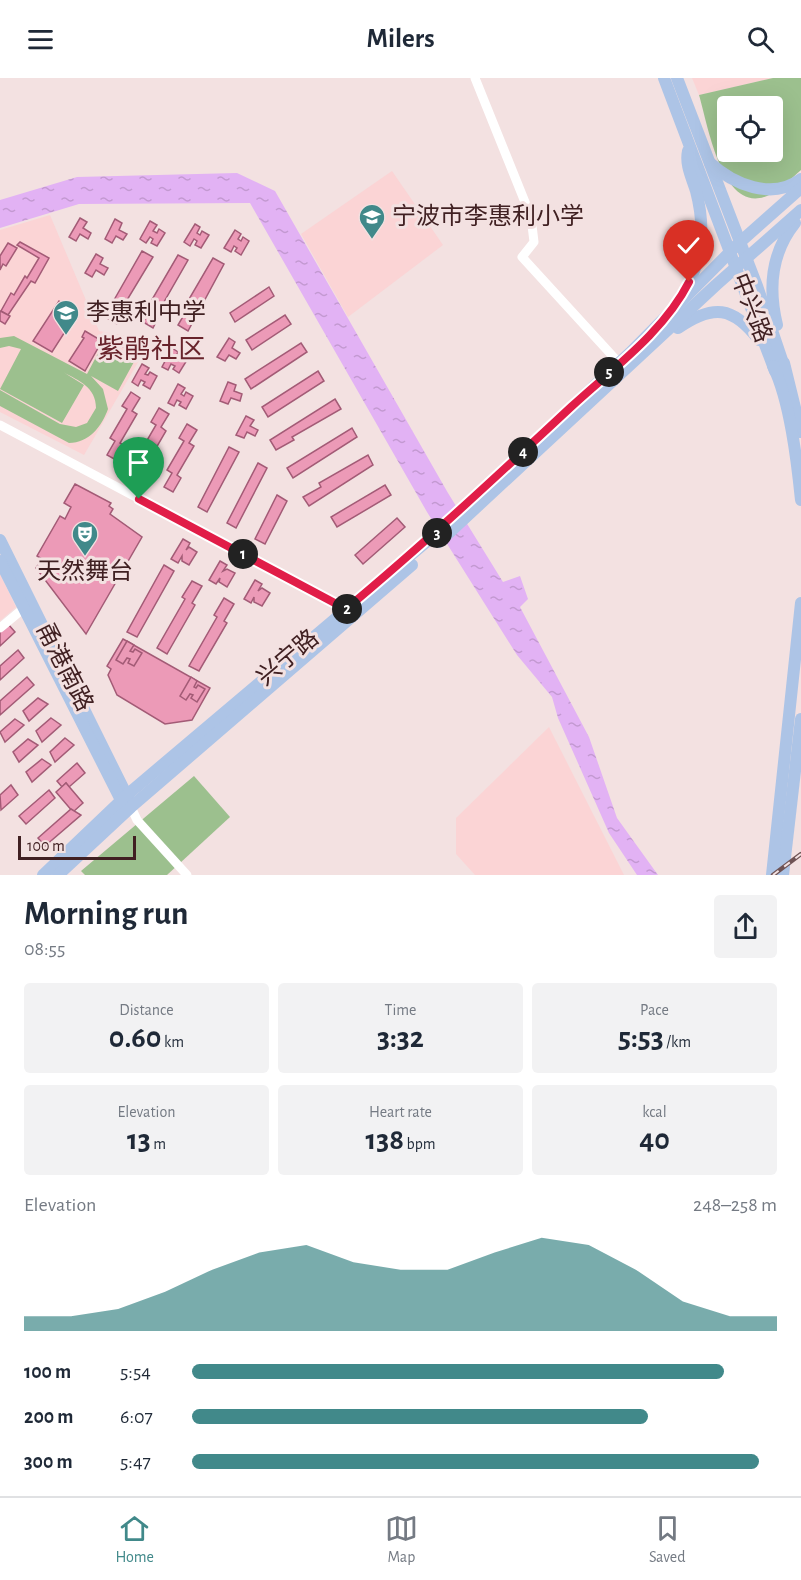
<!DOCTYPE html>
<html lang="en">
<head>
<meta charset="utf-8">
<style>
	:root { --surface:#fff; --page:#f2f2f3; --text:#1f2937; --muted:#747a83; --line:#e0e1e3; --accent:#41898a }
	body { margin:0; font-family:"Alegreya Sans","Noto Sans SC",sans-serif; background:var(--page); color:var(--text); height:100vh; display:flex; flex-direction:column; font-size:22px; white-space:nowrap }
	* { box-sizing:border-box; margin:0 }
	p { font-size:20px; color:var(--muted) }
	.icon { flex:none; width:33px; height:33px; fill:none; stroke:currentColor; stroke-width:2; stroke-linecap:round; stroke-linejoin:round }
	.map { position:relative; height:797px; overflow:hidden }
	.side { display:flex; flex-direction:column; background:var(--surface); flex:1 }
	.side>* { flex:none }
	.buttons { position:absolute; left:717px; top:18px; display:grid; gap:12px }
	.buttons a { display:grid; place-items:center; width:66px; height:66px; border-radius:6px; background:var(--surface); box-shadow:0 6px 24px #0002; font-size:30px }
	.scale { position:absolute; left:18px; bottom:15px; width:118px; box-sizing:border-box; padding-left:6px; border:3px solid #402022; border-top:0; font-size:16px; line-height:21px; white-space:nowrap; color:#402022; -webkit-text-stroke:4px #f3e1e1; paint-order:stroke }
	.pin { position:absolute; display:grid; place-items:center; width:51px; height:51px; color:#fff; margin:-62px -26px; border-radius:50% 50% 50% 0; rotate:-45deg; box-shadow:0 0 6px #0007 }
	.pin .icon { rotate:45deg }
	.km { position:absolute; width:30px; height:30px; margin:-15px; border-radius:50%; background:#222; color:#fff; font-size:16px; line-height:30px; text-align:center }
	.round { display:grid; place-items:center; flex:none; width:63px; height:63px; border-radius:6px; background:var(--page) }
	.summary { display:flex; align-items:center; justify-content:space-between; height:102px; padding:0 24px }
	h1 { font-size:33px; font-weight:600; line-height:45px }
	.metrics { display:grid; grid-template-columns:repeat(3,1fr); gap:9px; height:102px; padding:6px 24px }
	.metrics div { display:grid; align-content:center; border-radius:6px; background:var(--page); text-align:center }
	.metrics b { font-size:30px; font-weight:600 }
	.metrics small { font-size:16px; font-weight:400 }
	.metrics p { font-size:16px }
	.chart { height:168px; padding:12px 24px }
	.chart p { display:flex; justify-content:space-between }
	.chart svg { width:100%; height:108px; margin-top:6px; fill:var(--accent); opacity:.7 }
	ul { padding:0 24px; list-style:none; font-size:20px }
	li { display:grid; grid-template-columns:96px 72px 1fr; align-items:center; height:45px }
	li i { height:15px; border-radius:8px; background:var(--accent) }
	header { display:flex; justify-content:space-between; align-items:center; height:78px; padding:0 24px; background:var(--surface); font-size:27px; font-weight:600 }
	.tab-bar { display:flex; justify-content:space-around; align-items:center; height:84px; border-top:2px solid var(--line); background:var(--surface); font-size:16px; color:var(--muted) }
	.tab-bar a { display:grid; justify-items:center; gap:3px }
	.tab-bar .current { color:var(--accent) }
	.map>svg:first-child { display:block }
	.built { fill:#fbd4d5 }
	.park { fill:#9cc08e; fill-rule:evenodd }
	.water { fill:url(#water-ripples) }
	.building { fill:#ec9ab7; stroke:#a35b76; stroke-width:1.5 }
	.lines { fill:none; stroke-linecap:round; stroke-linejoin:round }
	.minor { stroke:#fff; stroke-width:9 }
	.major { stroke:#adc4e6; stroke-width:12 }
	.rail-casing { stroke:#6f5355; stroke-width:4.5 }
	.rail { stroke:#f3e1e1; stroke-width:2; stroke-dasharray:7; stroke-linecap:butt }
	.route-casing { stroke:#fff; stroke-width:12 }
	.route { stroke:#e11d48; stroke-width:8 }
	.labels { text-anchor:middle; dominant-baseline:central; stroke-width:6; stroke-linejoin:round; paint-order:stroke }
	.poi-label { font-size:24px; fill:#402022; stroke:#f3e1e1; text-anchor:start }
	.street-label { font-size:24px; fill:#402022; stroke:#f3e1e1 }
	.quarter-label { font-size:27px; fill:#68232b; stroke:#f3e1e1 }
</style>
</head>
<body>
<header><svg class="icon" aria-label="menu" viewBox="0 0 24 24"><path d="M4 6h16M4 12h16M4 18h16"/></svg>Milers<svg class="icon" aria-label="search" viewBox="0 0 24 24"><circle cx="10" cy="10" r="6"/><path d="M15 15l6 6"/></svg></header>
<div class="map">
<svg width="801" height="797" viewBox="0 0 801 797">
	<defs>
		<pattern id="water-ripples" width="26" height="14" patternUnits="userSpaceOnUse" patternTransform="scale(1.5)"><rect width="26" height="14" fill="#e2b2f4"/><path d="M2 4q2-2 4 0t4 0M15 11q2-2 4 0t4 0" fill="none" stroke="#c399d1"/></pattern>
	</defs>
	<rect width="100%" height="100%" fill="#f3e1e1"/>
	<!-- built -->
	<g class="built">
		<polygon points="692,0 773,0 699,17"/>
		<polygon points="392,93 443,167 348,239 301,156"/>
		<polygon points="50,137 99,253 151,262 84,377 0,334 0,152"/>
		<polygon points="0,496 16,529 0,543"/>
		<polygon points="549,649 624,797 475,797 456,776 456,740"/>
	</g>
	<!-- park -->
	<g class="park">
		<path d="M773,0H801V92C792,100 782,110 771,116C723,142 708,47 699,17ZM728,28H772V74H728Z"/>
		<path d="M14,258L87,296L104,264L135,282L118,313L91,298L103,311L108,331C102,348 89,365 69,365L0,328V312L60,346L76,349L87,345L96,330C96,309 79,303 63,294L84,307L62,345L0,311L21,271L9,268L0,270V260Z"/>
		<polygon points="194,698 230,739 167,797 85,797 81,793"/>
	</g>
	<!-- water -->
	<polygon class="water" points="237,95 275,113 448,415 503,504 520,498 528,521 520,529 589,659 617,740 658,797 637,797 609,755 558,640 552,619 517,577 427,434 250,125 79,126 0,150 0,122 77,99"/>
	<!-- building -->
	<g class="building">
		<polygon points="80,140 87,144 83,150 91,155 88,161 80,156 76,163 69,159"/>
		<polygon points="115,141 122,145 119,152 127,156 123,162 116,158 112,165 105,161"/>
		<polygon points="150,143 157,147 153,153 157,155 159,151 165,155 157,168 151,165 153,161 150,159 146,165 140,161"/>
		<polygon points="195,146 200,149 197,155 200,157 202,153 209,157 201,170 195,167 197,163 194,161 190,168 184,164"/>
		<polygon points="235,152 241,156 238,161 241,163 243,159 249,163 241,177 235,173 237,170 234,168 231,174 224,170"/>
		<polygon points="20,164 49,180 35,205 31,203 8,237 1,233 11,215 14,217 25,198 27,200 39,180 17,167"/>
		<polygon points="8,165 17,170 6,188 3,186 0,192 0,178"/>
		<polygon points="142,173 153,179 124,227 127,229 117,246 107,240 117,223 114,222"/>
		<polygon points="96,176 103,180 100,186 108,190 104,197 96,192 92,199 85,195"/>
		<polygon points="178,177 188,182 160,231 162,232 153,250 143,244 153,227 150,225"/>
		<polygon points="213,180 224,186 188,253 178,247 188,230 185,228"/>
		<polygon points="269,209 274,218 235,244 230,235"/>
		<polygon points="59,223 77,235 52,274 33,263"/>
		<polygon points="0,233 10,238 5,246 0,243"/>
		<polygon points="285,237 291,246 252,272 246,262"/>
		<polygon points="85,253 102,263 85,293 69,283 84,260 82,259"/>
		<polygon points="118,259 146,267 140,279 115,264"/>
		<polygon points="229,260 235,264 232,270 240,275 236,281 229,277 225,283 217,279"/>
		<polygon points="301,265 307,274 251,311 245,301"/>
		<polygon points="172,270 178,274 175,280 178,281 180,278 187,282 179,295 173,291 175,288 171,286 168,292 162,289"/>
		<polygon points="142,286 149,290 145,296 148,297 150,294 157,298 150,311 143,307 145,304 141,302 138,308 132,304"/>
		<polygon points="318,293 324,303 268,339 262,329"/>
		<polygon points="228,304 236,307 234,313 242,316 240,323 231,320 228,326 220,323"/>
		<polygon points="178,306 185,310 181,316 184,318 186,314 193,318 186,331 179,327 181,324 177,322 174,328 168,325"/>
		<polygon points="131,314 140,320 132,333 137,336 120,365 125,368 116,382 107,377 115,363 110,360 127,331 122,328"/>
		<polygon points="335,321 341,331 292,359 294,362 276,372 270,362"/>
		<polygon points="159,330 169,336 161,349 166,353 149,382 153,384 145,398 136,393 144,379 139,376 156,347 151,344"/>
		<polygon points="246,338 254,342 250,348 258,352 255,358 247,354 244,360 236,357"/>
		<polygon points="187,346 197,352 189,365 194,368 177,397 181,400 173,414 164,409 172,395 167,392 184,363 179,360"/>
		<polygon points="352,350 357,359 293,400 287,390"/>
		<polygon points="229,369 239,374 207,434 198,429"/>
		<polygon points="368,377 373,387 309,428 303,419 321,409 319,405"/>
		<polygon points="258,385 267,390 236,450 227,445"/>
		<polygon points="75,406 111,425 109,428 113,431 110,436 142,459 86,556 36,490 42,481 37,478 60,438 65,441 71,429 64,425"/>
		<polygon points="385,407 391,417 337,449 331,439"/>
		<polygon points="277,417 287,423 265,466 255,461"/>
		<polygon points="397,440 405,449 363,486 355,477"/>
		<polygon points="183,461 190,465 186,472 189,469 197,474 189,487 182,483 182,478 178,485 171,481"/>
		<polygon points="220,483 227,487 223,493 227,491 235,495 227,509 219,504 220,500 216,506 209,502"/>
		<polygon points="164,487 174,493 137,559 127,554"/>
		<polygon points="255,502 262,506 258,513 262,510 270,515 262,528 254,524 254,519 251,525 244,521"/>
		<polygon points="192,503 202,508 192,525 195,527 167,576 157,570 185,521 182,519"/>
		<polygon points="224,520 234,526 224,543 227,545 199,593 189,588 217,539 214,537"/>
		<polygon points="8,546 15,554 0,568 0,553"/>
		<polygon points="123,561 210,610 192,642 165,646 117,617 108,597 111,591 107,588"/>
		<polygon points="127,563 134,567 130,573 133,574 135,571 142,575 134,588 128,585 130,581 127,580 123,586 116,582"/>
		<polygon points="18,572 24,580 0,602 0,588"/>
		<polygon points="27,599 34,607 0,637 0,623"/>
		<polygon points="191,599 197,603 194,609 196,610 198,607 205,611 197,624 191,620 193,617 190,616 186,622 180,618"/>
		<polygon points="38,620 48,626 29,643 23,633"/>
		<polygon points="51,640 61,647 42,664 36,653"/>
		<polygon points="15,641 24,647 5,664 0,654"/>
		<polygon points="65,660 74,667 55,684 50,674"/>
		<polygon points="28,661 38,667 19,684 13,674"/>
		<polygon points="42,681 51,687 32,704 26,694"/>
		<polygon points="77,685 85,695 69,709 66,705 62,709 57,703"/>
		<polygon points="66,705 83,725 73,734 56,714"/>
		<polygon points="11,707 18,717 1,732 0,717"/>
		<polygon points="49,712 55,720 26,746 19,738"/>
		<polygon points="71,731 81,737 45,768 38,760"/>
	</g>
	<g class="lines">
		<!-- minor -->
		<g class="minor">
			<polyline points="475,0 531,139 534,164 522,179 619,285"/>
			<polyline points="0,347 347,531"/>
			<polyline points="0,550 24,530"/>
			<polyline points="131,729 137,742 187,797"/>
		</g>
		<!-- major -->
		<g class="major">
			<polyline points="664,0 775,293"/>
			<polyline points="677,0 757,208 785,291"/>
			<path d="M710,85C733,106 772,123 801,101"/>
			<path d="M680,220C703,187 706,151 696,113C692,100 685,87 688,73"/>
			<path d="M777,247C768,210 771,175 795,145"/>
			<path d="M678,250C713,226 733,228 759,262"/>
			<polyline points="784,285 801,354"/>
			<path d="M773,288C790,323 797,383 801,422"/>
			<polyline points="0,462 129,722"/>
			<polyline points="439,464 716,207 801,132"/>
			<polyline points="0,483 121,722 126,726"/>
			<polyline points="43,797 128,716 425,465 630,275 739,165 801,110"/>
			<polyline points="58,797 131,729 412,487"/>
			<polyline points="772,797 801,525"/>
			<polyline points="783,797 801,641"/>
		</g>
		<!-- rail casing -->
		<g class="rail-casing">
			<polyline id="rail" points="773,797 801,776"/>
		</g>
		<!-- rail -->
		<use href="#rail" class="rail"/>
	</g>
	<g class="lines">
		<!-- route casing -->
		<g class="route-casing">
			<path id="route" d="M139,421L346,531C424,466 497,398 571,329C612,291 663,255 689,204"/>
		</g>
		<!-- route -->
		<use href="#route" class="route"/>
	</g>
	<!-- icons -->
	<defs>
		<g id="school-pin" transform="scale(1.35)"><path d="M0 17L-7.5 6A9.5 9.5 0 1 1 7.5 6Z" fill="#41898a" stroke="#f3e1e1"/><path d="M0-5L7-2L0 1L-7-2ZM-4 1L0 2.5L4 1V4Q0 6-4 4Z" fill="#fff"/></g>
		<g id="theatre-pin" transform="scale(1.35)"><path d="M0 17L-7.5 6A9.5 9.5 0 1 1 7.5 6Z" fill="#41898a" stroke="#f3e1e1"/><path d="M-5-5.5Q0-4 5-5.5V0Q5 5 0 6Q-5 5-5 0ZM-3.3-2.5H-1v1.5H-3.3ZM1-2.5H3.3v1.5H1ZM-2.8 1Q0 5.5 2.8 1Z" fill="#fff"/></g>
	</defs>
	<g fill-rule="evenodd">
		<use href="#school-pin" x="372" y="139"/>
		<use href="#school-pin" x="66" y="235"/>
		<use href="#theatre-pin" x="85" y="456"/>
	</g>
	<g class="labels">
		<!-- poi labels -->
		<g class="poi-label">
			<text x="392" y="139">宁波市李惠利小学</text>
			<text x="86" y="235">李惠利中学</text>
			<text x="85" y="494" text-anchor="middle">天然舞台</text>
		</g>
		<!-- street labels -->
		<g class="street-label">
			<text transform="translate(751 230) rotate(69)">中兴路</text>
			<text transform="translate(288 580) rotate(-40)">兴宁路</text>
			<text transform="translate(64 589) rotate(63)">甬港南路</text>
		</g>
		<!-- quarter labels -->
		<g class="quarter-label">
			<text x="151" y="271">紫鹃社区</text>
		</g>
	</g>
</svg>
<div class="buttons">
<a><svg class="icon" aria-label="locate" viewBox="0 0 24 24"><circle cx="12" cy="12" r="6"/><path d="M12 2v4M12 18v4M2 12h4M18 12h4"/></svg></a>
</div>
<div class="scale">100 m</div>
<div class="pin" style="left:139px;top:421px;background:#1e9e55"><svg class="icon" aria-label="arrive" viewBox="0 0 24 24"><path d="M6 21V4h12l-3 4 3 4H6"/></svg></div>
<div class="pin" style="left:689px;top:204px;background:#d93025"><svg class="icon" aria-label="check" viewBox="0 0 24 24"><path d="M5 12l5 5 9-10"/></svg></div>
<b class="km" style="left:243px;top:476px">1</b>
<b class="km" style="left:347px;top:531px">2</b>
<b class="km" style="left:437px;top:455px">3</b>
<b class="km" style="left:523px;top:374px">4</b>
<b class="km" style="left:609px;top:294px">5</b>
</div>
<section class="side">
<div class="summary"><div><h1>Morning run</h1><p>08:55</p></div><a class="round"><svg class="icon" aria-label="share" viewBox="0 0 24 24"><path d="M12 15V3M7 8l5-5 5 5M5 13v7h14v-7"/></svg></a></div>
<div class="metrics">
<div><p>Distance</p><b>0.60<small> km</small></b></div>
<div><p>Time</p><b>3:32</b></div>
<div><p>Pace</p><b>5:53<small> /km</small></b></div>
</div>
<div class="metrics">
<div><p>Elevation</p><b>13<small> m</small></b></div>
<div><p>Heart rate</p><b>138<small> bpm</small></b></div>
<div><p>kcal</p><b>40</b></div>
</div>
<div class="chart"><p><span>Elevation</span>248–258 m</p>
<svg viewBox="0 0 160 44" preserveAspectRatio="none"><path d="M0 44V38L10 38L20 35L30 28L40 19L50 12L60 9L70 16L80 19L90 19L100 12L110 6L120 9L130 19L140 32L150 38L160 38V44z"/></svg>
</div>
<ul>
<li><b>100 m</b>5:54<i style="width:91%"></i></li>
<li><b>200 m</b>6:07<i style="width:78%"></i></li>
<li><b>300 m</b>5:47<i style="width:97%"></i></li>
</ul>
</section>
<nav class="tab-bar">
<a class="current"><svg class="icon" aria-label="home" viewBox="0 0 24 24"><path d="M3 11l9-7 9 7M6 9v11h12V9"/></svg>Home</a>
<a><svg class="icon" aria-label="map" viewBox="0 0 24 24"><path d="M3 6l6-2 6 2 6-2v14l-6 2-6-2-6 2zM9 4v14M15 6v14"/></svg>Map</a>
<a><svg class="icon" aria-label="saved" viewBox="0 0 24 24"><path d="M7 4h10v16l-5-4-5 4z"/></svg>Saved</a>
</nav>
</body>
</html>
